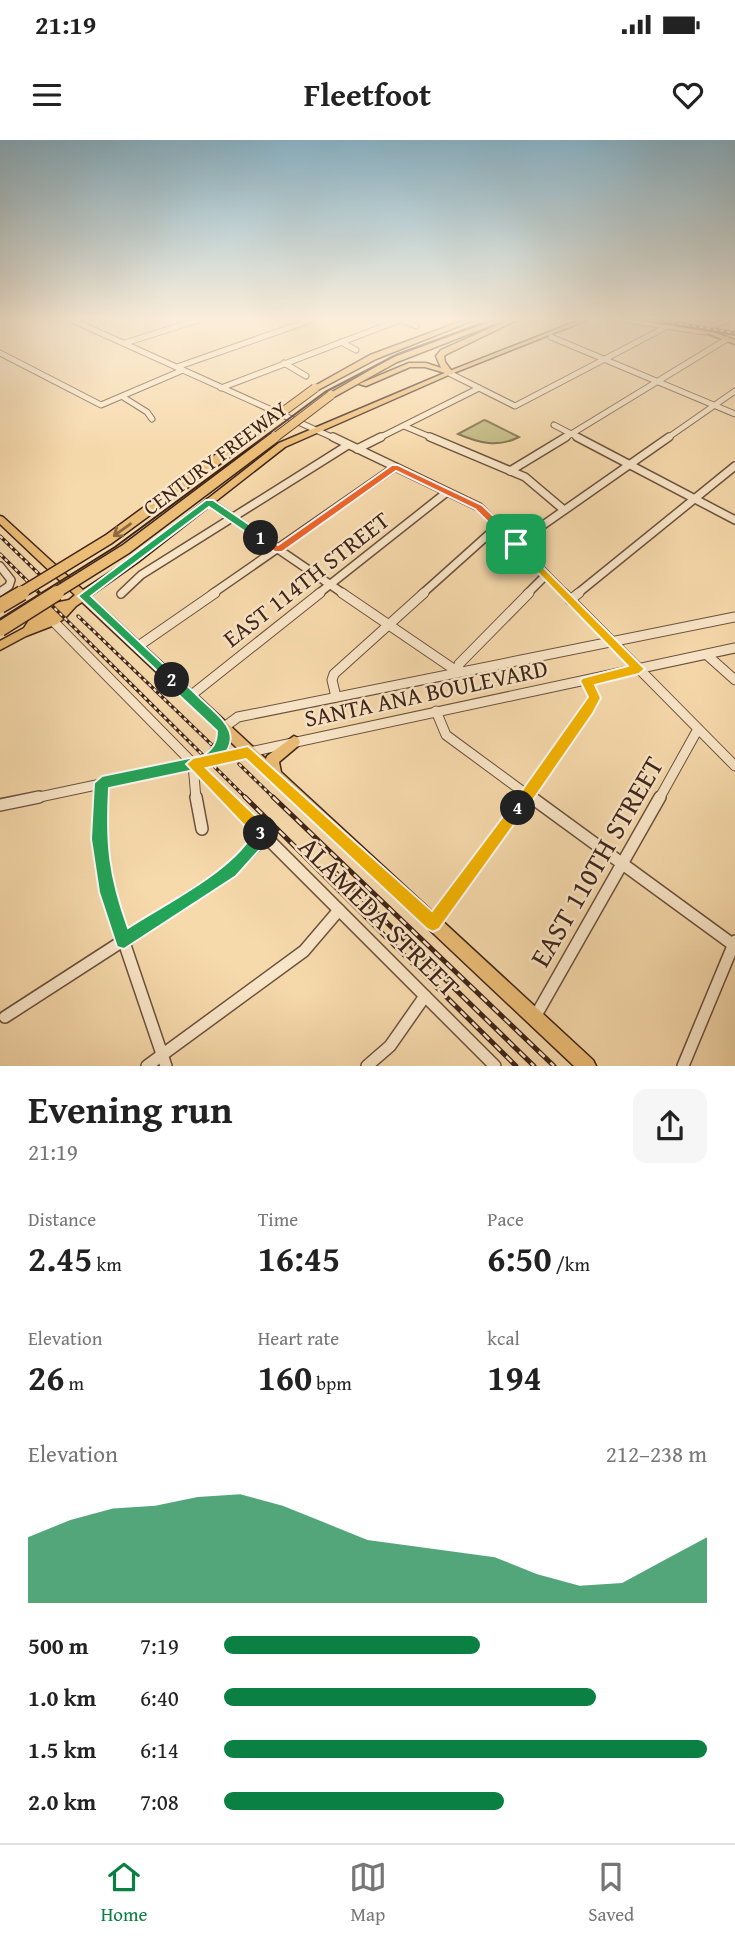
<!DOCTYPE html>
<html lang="en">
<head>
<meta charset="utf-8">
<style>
	:root { --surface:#fff; --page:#f6f6f6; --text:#222; --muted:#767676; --line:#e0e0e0; --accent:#0b8043 }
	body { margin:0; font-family:"Gentium Book Plus",serif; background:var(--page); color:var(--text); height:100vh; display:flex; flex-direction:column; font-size:26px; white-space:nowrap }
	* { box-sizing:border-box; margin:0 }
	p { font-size:23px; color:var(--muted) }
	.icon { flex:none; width:38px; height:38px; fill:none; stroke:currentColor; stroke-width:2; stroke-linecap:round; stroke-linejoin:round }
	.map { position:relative; height:926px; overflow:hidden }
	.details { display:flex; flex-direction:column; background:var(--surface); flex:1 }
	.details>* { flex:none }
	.pin { position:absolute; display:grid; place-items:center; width:60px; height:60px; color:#fff; margin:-30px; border-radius:14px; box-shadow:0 4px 10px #0006 }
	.km { position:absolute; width:35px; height:35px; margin:-18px; border-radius:50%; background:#222; color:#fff; font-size:19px; line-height:35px; text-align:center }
	.round { display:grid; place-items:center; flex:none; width:74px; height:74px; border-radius:14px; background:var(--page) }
	.summary { display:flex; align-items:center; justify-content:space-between; height:119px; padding:0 28px }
	h1 { font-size:38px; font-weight:700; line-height:52px }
	.metrics { display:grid; grid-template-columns:repeat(3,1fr); gap:10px; height:119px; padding:7px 28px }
	.metrics div { display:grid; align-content:center }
	.metrics b { font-size:35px; font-weight:700 }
	.metrics small { font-size:19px; font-weight:400 }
	.metrics p { font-size:19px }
	.chart { height:196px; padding:14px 28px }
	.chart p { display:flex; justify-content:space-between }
	.chart svg { width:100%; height:126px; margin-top:7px; fill:var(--accent); opacity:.7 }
	ul { padding:0 28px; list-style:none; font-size:23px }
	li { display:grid; grid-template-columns:112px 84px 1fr; align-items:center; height:52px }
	li i { height:18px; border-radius:9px; background:var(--accent) }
	.status { display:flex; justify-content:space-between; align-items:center; height:49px; padding:0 35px; background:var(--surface); direction:ltr }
	.status svg { height:19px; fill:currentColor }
	header { display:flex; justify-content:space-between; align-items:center; height:91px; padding:0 28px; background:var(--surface); font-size:32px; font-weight:700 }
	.dock { display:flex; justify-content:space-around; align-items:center; height:98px; border-top:2px solid var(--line); background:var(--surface); font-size:19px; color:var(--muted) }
	.dock a { display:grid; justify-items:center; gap:4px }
	.dock .selected { color:var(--accent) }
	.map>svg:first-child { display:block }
	.green { fill:#c4bd84; stroke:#81704e; stroke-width:2 }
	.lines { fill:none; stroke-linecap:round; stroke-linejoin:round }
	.minor-far3-casing { stroke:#6c523e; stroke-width:7 }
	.minor-far2-casing { stroke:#6c523e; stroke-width:10 }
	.minor-far1-casing { stroke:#6c523e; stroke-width:11 }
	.minor-casing { stroke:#6c523e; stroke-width:14 }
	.major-casing { stroke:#3e2419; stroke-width:3 }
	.highway-casing { stroke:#3e2419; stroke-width:3 }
	.minor-far3 { stroke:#fae7c9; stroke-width:5 }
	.minor-far2 { stroke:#fae7c9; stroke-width:7 }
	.minor-far1 { stroke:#fae7c9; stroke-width:9 }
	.minor { stroke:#fae7c9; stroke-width:11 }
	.major { fill:#ecbd76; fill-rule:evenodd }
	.highway { fill:#ecbd76; fill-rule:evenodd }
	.tram { stroke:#3e2419; stroke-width:2 }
	.rail-far1-casing { stroke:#3e2419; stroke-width:3.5 }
	.rail-casing { stroke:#3e2419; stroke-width:5 }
	.rail-far1 { stroke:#fae7c9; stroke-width:2; stroke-dasharray:3.5; stroke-linecap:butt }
	.rail { stroke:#fae7c9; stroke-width:2.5; stroke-dasharray:8; stroke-linecap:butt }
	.minor-bridge-casing { stroke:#6c523e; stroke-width:11; stroke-linecap:butt }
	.major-bridge-casing { stroke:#3e2419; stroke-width:15; stroke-linecap:butt }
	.highway-bridge-far2-casing { stroke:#3e2419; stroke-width:10; stroke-linecap:butt }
	.highway-bridge-far1-casing { stroke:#3e2419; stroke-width:13; stroke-linecap:butt }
	.highway-bridge-casing { stroke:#3e2419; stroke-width:17; stroke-linecap:butt }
	.minor-bridge { stroke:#fae7c9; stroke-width:9 }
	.major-bridge { stroke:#ecbd76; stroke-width:12 }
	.highway-bridge-far2 { stroke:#ecbd76; stroke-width:8 }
	.highway-bridge-far1 { stroke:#ecbd76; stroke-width:10 }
	.highway-bridge { stroke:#ecbd76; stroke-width:14 }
	.oneway { stroke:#8c6943 }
	.split-1 { fill:#f0652b; stroke:#fff; stroke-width:2 }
	.split-2 { fill:#22a559; stroke:#fff; stroke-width:2 }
	.split-3 { fill:#22a559; stroke:#fff; stroke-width:2 }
	.split-4 { fill:#f5b400; stroke:#fff; stroke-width:2 }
	.split-5 { fill:#f5b400; stroke:#fff; stroke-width:2 }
	.labels { text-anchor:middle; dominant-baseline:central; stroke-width:5; stroke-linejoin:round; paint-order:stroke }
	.far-street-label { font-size:21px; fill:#3e2419; stroke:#fae7c9 }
	.street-label { font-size:24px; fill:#3e2419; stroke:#fae7c9 }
	.near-street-label { font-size:28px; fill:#3e2419; stroke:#fae7c9 }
</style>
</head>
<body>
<div class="status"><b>21:19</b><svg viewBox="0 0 49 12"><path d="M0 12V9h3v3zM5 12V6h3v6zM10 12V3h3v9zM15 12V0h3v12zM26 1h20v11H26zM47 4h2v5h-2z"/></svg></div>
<header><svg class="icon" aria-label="menu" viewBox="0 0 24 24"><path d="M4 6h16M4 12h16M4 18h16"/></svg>Fleetfoot<svg class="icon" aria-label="heart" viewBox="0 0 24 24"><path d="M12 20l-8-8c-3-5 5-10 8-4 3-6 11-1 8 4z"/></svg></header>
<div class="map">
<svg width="735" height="926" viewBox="0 0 735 926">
	<rect width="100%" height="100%" fill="#f7daac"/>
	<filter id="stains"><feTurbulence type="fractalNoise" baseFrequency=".00286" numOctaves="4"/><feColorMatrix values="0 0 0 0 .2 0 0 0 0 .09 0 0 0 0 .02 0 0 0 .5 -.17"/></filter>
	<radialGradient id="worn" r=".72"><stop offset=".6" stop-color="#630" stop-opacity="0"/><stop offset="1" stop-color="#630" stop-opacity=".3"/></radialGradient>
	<!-- green -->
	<path class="green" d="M484,280L487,281L519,297C498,308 479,303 458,294Z"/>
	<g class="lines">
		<!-- minor-far3 casing -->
		<g class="minor-far3-casing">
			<g id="minor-far3">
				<polyline points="72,180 336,299"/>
				<polyline points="402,180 416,186"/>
				<polyline points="627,180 705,192"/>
				<polyline points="678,180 713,186 728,180"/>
				<polyline points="551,197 735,274"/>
				<polyline points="341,202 356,210"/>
				<polyline points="125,203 198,180"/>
				<polyline points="0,213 101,265 183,230"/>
				<polyline points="284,223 306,236"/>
				<polyline points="177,227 311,180"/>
				<polyline points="449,233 515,266 666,187"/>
				<polyline points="221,248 400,180"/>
				<polyline points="123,257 147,272 152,279"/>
				<polyline points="554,285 581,299"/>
				<polyline points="404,286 435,299"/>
				<polyline points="377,299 479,248"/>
				<polyline points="563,299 727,199"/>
				<polyline points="666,299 735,251"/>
			</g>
		</g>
		<!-- minor-far2 casing -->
		<g class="minor-far2-casing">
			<g id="minor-far2">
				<polyline points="333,297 479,367 565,454"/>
				<polyline points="430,297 525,337 564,370"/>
				<polyline points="577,297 735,380"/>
				<polyline points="357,309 381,297"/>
				<polyline points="510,331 566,297"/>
				<polyline points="209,362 344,454"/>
				<polyline points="516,404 669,297"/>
				<polyline points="0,426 11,440 9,446 0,452"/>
				<polyline points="121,454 141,435 348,305"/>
				<polyline points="212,454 395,327"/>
				<polyline points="318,454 447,352"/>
				<polyline points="422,454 498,386"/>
				<polyline points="527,454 546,435"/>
				<polyline points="577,454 735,326"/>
			</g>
		</g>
		<!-- minor-far1 casing -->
		<g class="minor-far1-casing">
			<g id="minor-far1">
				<polyline points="342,453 458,532 459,524 529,453"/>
				<polyline points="564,453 735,626"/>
				<polyline points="570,460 579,453"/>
				<polyline points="53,481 228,659"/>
				<polyline points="137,507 215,453"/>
				<polyline points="707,515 735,540"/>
				<polyline points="189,557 320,453"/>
				<polyline points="336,557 332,540 334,534 424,453"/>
				<polyline points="436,571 446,595 533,659"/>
				<polyline points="223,588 238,577 735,477"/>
				<polyline points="236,615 735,508"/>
				<polyline points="193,624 196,659"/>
				<polyline points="30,659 214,620"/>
				<polyline points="101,659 102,643"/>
				<polyline points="524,659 589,569 594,558 587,541"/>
				<polyline points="659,659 698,589"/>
			</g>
		</g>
		<!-- minor casing -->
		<g class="minor-casing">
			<g id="minor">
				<polyline points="101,657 99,699 107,752 166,926"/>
				<polyline points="196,657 202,689"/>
				<polyline points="226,657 495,926"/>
				<polyline points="531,657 735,806"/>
				<polyline points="0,665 39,657"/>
				<polyline points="433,784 525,657"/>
				<polyline points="5,877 231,731 265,696"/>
				<polyline points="535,877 660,657"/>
				<polyline points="147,926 304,811 339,770"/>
				<polyline points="367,926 390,906 425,856"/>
				<polyline points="683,926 735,801"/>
			</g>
		</g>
		<!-- major casing -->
		<g class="major-casing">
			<g id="major">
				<polygon points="580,180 587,180 451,234 285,307 138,422 90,456 266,619 267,616 294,596 298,598 300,602 298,606 279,622 281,632 593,920 596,926 574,926 274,643 270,641 269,638 82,462 76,466 67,476 57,484 26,496 0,510 0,501 24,488 31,477 55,463 69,460 75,455 0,384 0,376 3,377 83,450 132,418 279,303 447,232"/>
				<polygon points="672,180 680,180 735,200 735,204"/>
			</g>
		</g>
		<!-- highway casing -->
		<g class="highway-casing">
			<g id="highway">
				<polygon points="465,180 474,180 376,219 318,250 311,248 370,215"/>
				<polygon points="495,180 505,180 397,222 334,257 327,255 391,218"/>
				<polygon points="508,180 517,180 447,214 444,216 445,222 453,233 452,235 425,227 410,227 366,246 359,244 409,223 426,223 441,228 436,216 441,210"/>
			</g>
		</g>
		<!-- minor-far3 -->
		<use href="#minor-far3" class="minor-far3"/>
		<!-- minor-far2 -->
		<use href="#minor-far2" class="minor-far2"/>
		<!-- minor-far1 -->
		<use href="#minor-far1" class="minor-far1"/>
		<!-- minor -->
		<use href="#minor" class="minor"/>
		<!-- major -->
		<use href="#major" class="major"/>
		<!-- highway -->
		<use href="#highway" class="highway"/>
		<!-- tram -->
		<g class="tram">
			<polyline points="641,180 735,195"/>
			<polyline points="0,479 115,407 325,252 398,214 490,180"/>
		</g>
		<!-- rail-far1 casing -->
		<g class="rail-far1-casing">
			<g id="rail-far1">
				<polyline points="658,180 735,193"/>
				<polyline points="0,396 41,436"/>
				<polyline points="0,414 247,659"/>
				<polyline points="78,476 212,605"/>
				<polyline points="239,624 275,659"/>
			</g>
		</g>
		<!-- rail casing -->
		<g class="rail-casing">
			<g id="rail">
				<polyline points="245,657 516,926"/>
				<polyline points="273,657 554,926"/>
				<polyline points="336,733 534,926"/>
			</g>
		</g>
		<!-- rail-far1 -->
		<use href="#rail-far1" class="rail-far1"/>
		<!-- rail -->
		<use href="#rail" class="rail"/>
		<!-- minor-bridge casing -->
		<g class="minor-bridge-casing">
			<polyline id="minor-bridge" points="217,619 236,615"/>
		</g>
		<!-- major-bridge casing -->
		<g class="major-bridge-casing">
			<polyline id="major-bridge" points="212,618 224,601"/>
		</g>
		<!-- highway-bridge-far2 casing -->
		<g class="highway-bridge-far2-casing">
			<g id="highway-bridge-far2">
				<polyline points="246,299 315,248"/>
				<polyline points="273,299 331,255"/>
			</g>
		</g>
		<!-- highway-bridge-far1 casing -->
		<g class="highway-bridge-far1-casing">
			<g id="highway-bridge-far1">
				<polyline points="19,454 109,399 248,297"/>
				<polyline points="54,454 126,409 275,297"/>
			</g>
		</g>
		<!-- highway-bridge casing -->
		<g class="highway-bridge-casing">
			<g id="highway-bridge">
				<polyline points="0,466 22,453"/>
				<polyline points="0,489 57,453"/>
			</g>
		</g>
		<!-- minor-bridge -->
		<use href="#minor-bridge" class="minor-bridge"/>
		<!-- major-bridge -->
		<use href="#major-bridge" class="major-bridge"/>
		<!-- highway-bridge-far2 -->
		<use href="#highway-bridge-far2" class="highway-bridge-far2"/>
		<!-- highway-bridge-far1 -->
		<use href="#highway-bridge-far1" class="highway-bridge-far1"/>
		<!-- highway-bridge -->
		<use href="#highway-bridge" class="highway-bridge"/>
	</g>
	<!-- one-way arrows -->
	<defs><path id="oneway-shaft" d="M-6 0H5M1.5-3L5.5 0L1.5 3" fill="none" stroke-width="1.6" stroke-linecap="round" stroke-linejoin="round" transform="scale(1.75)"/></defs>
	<use class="oneway" href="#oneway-shaft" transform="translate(122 390) rotate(144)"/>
	<!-- sky -->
	<linearGradient id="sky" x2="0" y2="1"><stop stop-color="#8ab7cd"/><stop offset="0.58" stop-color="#fbeeda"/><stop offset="1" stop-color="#fbeeda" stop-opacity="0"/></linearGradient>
	<rect width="735" height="309" fill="url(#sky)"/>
	<!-- split-1 -->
	<polygon class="split-1" points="392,325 398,325 482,365 520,401 520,406 512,406 475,369 396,331 282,412 275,412 256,398 265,395 278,405"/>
	<!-- split-2 -->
	<polygon class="split-2" points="206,360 213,360 265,395 265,400 257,400 209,367 91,456 176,536 176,544 172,545 78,456"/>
	<!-- split-3 -->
	<path class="split-3" d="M172,535C183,539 192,551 202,560C226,582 247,598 213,626L109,648C106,704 109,735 128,788C166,763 239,728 256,687L261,685L270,691L272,696L236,736L124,809L117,807L99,752L91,699L94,643L102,636L204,615C213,608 217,603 217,591L167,544V536Z"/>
	<!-- split-4 -->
	<polygon class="split-4" points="248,606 432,771 513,663 518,660 524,663 526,668 439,789 433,792 427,789 246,619 206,628 267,687 269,693 267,698 261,700 256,698 186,624 193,618"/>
	<!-- split-5 -->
	<polygon class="split-5" points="516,400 645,529 639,534 595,545 601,558 593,573 524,673 518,675 513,673 511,668 513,663 588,557 580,541 582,538 628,526 512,406 512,401"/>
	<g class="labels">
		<!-- far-street labels -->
		<g class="far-street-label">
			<text transform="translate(215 318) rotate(-37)">CENTURY FREEWAY</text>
		</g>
		<!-- street labels -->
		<g class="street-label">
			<text transform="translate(306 439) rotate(-38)">EAST 114TH STREET</text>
			<text transform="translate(426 553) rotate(-12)">SANTA ANA BOULEVARD</text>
		</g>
		<!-- near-street labels -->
		<g class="near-street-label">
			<text transform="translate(596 721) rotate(-60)">EAST 110TH STREET</text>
			<text transform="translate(380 776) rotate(45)">ALAMEDA STREET</text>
		</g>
	</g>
	<rect width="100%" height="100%" filter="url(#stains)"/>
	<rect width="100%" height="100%" fill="url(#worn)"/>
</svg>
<div class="pin" style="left:516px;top:404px;background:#1e9e55"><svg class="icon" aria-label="arrive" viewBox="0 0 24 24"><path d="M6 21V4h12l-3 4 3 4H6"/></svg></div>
<b class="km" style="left:261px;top:398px">1</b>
<b class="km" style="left:172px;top:540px">2</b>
<b class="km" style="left:261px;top:693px">3</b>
<b class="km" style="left:518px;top:668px">4</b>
</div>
<section class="details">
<div class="summary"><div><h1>Evening run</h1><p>21:19</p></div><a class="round"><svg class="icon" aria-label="share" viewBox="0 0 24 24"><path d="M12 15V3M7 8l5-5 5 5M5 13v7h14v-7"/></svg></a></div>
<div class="metrics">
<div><p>Distance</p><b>2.45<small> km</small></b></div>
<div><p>Time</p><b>16:45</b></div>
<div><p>Pace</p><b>6:50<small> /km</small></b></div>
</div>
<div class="metrics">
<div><p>Elevation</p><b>26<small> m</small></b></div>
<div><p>Heart rate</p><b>160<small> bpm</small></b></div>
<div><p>kcal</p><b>194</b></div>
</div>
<div class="chart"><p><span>Elevation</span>212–238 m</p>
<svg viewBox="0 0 160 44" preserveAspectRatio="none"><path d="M0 44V21L10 15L20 11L30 10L40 7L50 6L60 10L70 16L80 22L90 24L100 26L110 28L120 34L130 38L140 37L150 29L160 21V44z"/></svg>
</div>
<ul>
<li><b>500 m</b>7:19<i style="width:53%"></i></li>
<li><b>1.0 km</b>6:40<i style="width:77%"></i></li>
<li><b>1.5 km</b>6:14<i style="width:100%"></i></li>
<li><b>2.0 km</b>7:08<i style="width:58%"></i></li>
</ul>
</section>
<nav class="dock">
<a class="selected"><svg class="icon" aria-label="home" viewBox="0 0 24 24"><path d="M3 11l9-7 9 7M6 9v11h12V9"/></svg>Home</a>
<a><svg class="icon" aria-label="map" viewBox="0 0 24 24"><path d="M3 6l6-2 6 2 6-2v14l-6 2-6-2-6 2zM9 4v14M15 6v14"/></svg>Map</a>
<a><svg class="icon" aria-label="saved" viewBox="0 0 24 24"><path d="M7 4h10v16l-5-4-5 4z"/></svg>Saved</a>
</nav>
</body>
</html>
